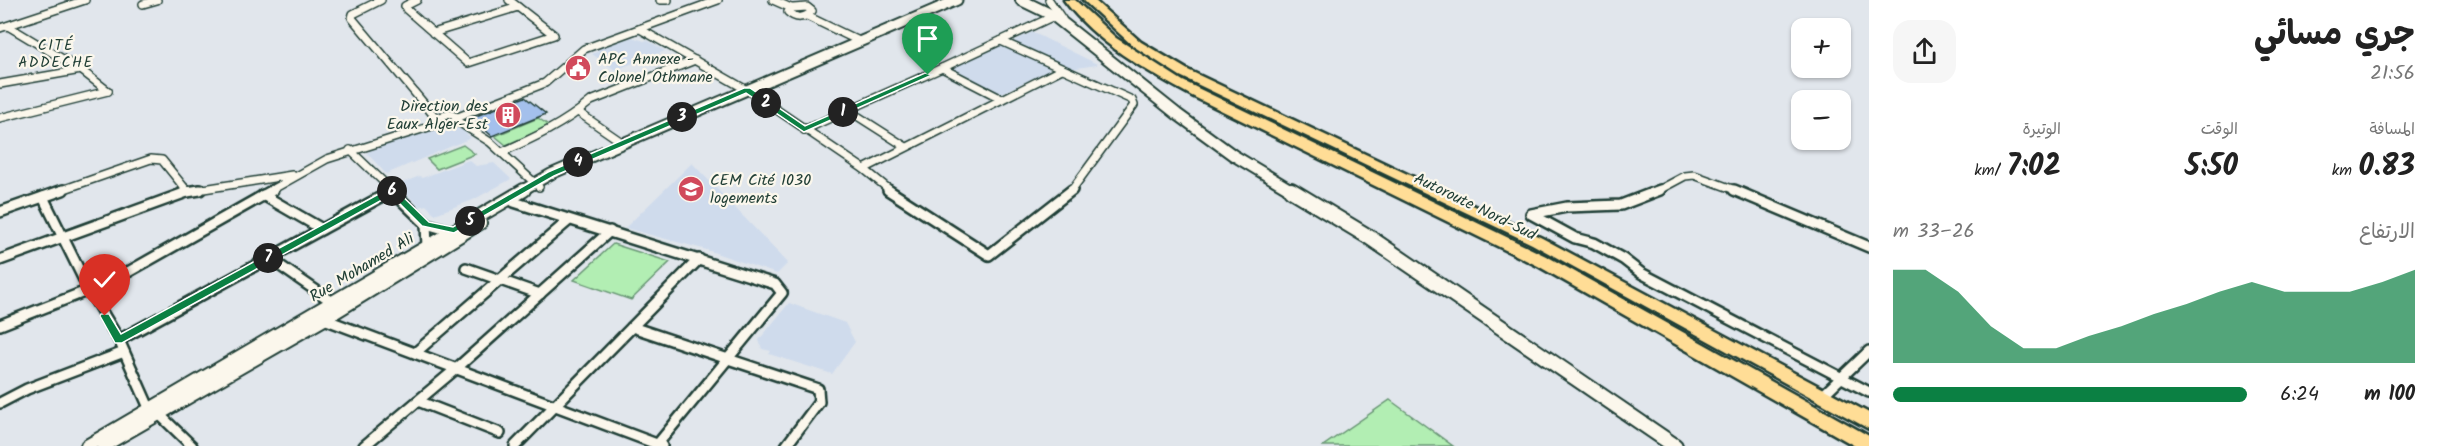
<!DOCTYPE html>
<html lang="ar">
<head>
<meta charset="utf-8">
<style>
	:root { --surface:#fff; --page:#f6f6f6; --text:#222; --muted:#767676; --accent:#0b8043 }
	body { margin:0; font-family:Kalam,"Playpen Sans Arabic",sans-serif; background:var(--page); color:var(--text); direction:rtl; height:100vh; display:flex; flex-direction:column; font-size:22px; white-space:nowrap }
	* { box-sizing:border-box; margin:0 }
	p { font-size:20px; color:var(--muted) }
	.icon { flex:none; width:33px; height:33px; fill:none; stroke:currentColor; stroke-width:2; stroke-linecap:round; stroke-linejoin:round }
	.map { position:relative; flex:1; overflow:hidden; direction:ltr }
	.details { display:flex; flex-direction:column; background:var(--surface); width:570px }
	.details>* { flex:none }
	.controls { position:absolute; left:1791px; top:18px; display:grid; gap:12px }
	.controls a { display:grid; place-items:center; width:60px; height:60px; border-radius:12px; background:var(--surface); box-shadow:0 2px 4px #0004; font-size:30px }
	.pin { position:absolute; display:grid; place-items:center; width:51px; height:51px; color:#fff; margin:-62px -26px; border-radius:50% 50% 50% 0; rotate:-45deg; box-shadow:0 0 6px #0007 }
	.pin .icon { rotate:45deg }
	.km { position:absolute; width:30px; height:30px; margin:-15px; border-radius:50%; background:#222; color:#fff; font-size:16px; line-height:30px; text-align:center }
	.round { display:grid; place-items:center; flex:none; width:63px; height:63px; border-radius:18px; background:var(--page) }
	.head { display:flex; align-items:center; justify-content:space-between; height:102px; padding:0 24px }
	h1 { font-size:33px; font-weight:700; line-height:45px }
	.figures { display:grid; grid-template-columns:repeat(3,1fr); gap:9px; height:102px; padding:6px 24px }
	.figures div { display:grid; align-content:center }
	.figures b { font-size:30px; font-weight:700 }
	.figures small { font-size:16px; font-weight:400 }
	.figures p { font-size:16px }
	.chart { height:168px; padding:12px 24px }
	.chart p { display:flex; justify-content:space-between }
	.chart svg { width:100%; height:108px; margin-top:6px; fill:var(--accent); opacity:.7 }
	ul { padding:0 24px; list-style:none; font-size:20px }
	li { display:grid; grid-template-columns:96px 72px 1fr; align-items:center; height:45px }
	li i { height:15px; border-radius:8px; background:var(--accent) }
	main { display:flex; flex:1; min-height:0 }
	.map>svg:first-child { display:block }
	.built { fill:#cfdbec }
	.green { fill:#b2eeb3; stroke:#689674; stroke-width:1.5 }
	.building { fill:#a4c0ec; stroke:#1f3d34; stroke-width:1.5 }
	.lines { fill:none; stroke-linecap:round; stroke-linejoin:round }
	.minor-far1-casing { stroke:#1f3d34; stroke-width:10 }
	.minor-casing { stroke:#1f3d34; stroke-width:14 }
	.tertiary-far1-casing { stroke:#1f3d34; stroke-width:13 }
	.tertiary-casing { stroke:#1f3d34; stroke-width:16 }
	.secondary-far1-casing { stroke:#1f3d34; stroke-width:14 }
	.secondary-casing { stroke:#1f3d34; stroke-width:18 }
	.motorway-casing { stroke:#1f3d34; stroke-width:5 }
	.minor-far1 { stroke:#fbf7ec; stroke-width:7 }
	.minor { stroke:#fbf7ec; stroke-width:9 }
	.tertiary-far1 { stroke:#fbf7ec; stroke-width:9 }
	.tertiary { stroke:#fbf7ec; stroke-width:12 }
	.secondary-far1 { stroke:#fbf7ec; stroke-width:10 }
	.secondary { stroke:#fbf7ec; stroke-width:14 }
	.motorway { fill:#ffdd96; fill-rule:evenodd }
	.route { fill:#0b8043; stroke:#fff; stroke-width:1.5 }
	.labels { text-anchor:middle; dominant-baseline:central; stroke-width:4.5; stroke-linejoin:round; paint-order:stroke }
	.far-neighbourhood-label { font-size:15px; letter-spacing:1.5px; fill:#1f3d34; stroke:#fbf7ec }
	.poi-label { font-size:16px; fill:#1f3d34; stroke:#fbf7ec; text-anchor:start }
	.street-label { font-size:16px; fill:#1f3d34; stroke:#fbf7ec }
</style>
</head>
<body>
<main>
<section class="details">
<div class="head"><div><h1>جري مسائي</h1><p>21:56</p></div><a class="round"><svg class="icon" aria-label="share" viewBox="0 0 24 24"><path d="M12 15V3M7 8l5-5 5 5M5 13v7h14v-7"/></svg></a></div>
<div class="figures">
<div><p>المسافة</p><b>0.83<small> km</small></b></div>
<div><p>الوقت</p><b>5:50</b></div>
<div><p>الوتيرة</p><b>7:02<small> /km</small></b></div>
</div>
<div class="chart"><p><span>الارتفاع</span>26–33 m</p>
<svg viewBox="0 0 160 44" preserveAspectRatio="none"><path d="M0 44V6L10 6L20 15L30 29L40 38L50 38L60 33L70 29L80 24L90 20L100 15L110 11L120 15L130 15L140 15L150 11L160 6V44z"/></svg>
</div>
<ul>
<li><b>100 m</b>6:24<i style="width:100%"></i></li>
</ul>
</section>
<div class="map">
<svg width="1869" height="446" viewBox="0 0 1869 446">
	<rect width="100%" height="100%" fill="#e1e6ec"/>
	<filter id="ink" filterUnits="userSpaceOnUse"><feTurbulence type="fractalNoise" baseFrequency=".0167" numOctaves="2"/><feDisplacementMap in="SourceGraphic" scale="12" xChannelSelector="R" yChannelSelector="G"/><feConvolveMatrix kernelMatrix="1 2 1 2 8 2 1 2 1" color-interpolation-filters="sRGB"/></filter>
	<g filter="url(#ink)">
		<!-- built -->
		<g class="built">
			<polygon points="1032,32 1097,64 1097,65 1070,69 1012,42"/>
			<polygon points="632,37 644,41 647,40 665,51 615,70 592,54 598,51 597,49"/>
			<polygon points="999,45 1049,68 1049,71 1001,93 951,68"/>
			<polygon points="460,128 471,138 386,174 367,153 371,150 437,130"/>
			<polygon points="469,160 476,166 494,163 511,179 473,200 435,214 426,205 420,207 397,185 420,176 422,178"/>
			<polygon points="692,163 788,263 777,274 707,250 625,228"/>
			<polygon points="789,303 845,323 855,342 832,374 769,354 771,351 762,349 759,340"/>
		</g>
		<!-- green -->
		<g class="green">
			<polygon points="538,118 550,126 506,145 495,136"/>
			<polygon points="463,145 475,154 437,169 427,159"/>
			<polygon points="613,244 670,262 631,300 574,280"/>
			<polygon points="1390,400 1453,446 1323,446"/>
		</g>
		<!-- building -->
		<polygon class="building" points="525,97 546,114 492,136 471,118"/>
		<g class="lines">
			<!-- minor-far1 casing -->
			<g class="minor-far1-casing">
				<g id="minor-far1">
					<polyline points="381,0 353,14 352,18 436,118"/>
					<polyline points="417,0 405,6 406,9 468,63 554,35 509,0"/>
					<polyline points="660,0 668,0"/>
					<polyline points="773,0 791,8"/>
					<polyline points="1049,0 1062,19"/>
					<polyline points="143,4 157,0"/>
					<path d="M807,7L812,11C805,19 795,19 788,12L793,8Z"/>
					<polyline points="807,16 859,41"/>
					<polyline points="8,26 81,70 108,91"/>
					<polyline points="0,28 85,0"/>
					<polyline points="640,29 752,93 864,169 891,191"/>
					<polyline points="433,33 518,7"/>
					<polyline points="1001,41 1132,100 1134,105 1071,191"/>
					<polyline points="0,84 81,70"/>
					<polyline points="1002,99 942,68 1054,16"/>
					<polyline points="848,110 942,68"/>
					<polyline points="578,112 623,143"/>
					<polyline points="0,118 108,91"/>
					<polyline points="436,118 433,122 435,125 451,125 458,117 545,83 584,49 718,0"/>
					<polyline points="436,118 449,114 458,117"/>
					<polyline points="457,121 490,142 539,187"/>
					<polyline points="804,130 848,110 906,147"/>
					<polyline points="350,150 393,191"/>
					<path d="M502,152C534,138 564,124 591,101L695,60"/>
					<polyline points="864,169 1062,69"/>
					<polyline points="59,191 151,159 162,160 187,191"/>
					<polyline points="191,191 292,175"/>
					<polyline points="270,191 327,159 435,125"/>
					<polyline points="1657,191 1685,176 1694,175 1738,191"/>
				</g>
			</g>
			<!-- minor casing -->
			<g class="minor-casing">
				<g id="minor">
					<polyline points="185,190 187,192"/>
					<polyline points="391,190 426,224"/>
					<polyline points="888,190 989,255 1072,190"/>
					<polyline points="1660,190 1621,205 1567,207 1531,214 1575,238 1594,243 1623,259 1641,273 1869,392"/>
					<polyline points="1734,190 1869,247"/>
					<polyline points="263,195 322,229"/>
					<polyline points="43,197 89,290 119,340 150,410 159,414 192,446"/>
					<polyline points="514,202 775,284 782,293 656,446"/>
					<polyline points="0,212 63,190"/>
					<polyline points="429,247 427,247 426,224 454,232"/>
					<polyline points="269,258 334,303"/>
					<polyline points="0,260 187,192 200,190"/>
					<polyline points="466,268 540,294"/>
					<polyline points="91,293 273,190"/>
					<polyline points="324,319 662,446"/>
					<polyline points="0,325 89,290"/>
					<polyline points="632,327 818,389 819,402 786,446"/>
					<polyline points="119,340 392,191"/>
					<polyline points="415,353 568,221"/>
					<polyline points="1822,396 1869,351"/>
					<polyline points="418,401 500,433"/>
					<polyline points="0,403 27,389 124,352"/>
					<polyline points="364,446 457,368 610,231"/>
					<polyline points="515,446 699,259"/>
				</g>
			</g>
			<!-- tertiary-far1 casing -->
			<g class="tertiary-far1-casing">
				<polyline id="tertiary-far1" points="521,191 551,174 957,0"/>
			</g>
			<!-- tertiary casing -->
			<g class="tertiary-casing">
				<g id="tertiary">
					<polyline points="87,446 524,190"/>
					<polyline points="103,446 324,319 480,223"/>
				</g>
			</g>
			<!-- secondary-far1 casing -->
			<g class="secondary-far1-casing">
				<polyline id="secondary-far1" points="1021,0 1054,16 1177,114 1233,155 1293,191"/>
			</g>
			<!-- secondary casing -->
			<g class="secondary-casing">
				<polyline id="secondary" points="1291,190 1369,237 1675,446"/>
			</g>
			<!-- motorway casing -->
			<g class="motorway-casing">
				<g id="motorway">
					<path d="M1064,0H1075L1116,38L1183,81L1550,258L1869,436V446H1855L1538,266L1192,96C1145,70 1096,43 1064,0Z"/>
					<polygon points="1083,0 1094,0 1141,42 1188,70 1542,238 1869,413 1869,429 1532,244 1180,76 1133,46"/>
				</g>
			</g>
			<!-- minor-far1 -->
			<use href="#minor-far1" class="minor-far1"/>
			<!-- minor -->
			<use href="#minor" class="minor"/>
			<!-- tertiary-far1 -->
			<use href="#tertiary-far1" class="tertiary-far1"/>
			<!-- tertiary -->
			<use href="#tertiary" class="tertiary"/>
			<!-- secondary-far1 -->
			<use href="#secondary-far1" class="secondary-far1"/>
			<!-- secondary -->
			<use href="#secondary" class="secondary"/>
			<!-- motorway -->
			<use href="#motorway" class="motorway"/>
		</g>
	</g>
	<!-- route -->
	<polygon class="route" points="925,73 932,75 804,132 746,93 554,176 454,233 422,226 391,195 122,343 115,343 100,316 101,314 109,314 121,334 388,189 395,189 429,222 453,227 548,172 744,88 750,88 805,126"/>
	<!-- icons -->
	<defs>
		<g id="civic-disc" transform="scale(1.35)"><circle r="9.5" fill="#d1495b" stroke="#fbf7ec"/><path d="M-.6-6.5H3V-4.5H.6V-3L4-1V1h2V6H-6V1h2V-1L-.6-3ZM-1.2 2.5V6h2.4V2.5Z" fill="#fff"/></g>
		<g id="building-disc" transform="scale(1.35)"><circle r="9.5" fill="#d1495b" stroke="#fbf7ec"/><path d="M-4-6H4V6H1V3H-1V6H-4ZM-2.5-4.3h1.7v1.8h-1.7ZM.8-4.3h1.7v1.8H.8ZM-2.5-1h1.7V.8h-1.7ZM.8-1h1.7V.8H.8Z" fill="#fff"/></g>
		<g id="school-disc" transform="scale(1.35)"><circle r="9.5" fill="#d1495b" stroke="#fbf7ec"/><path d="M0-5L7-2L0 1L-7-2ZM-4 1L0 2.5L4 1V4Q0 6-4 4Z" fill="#fff"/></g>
	</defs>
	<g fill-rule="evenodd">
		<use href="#civic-disc" x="578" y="68"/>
		<use href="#building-disc" x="508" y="115"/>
		<use href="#school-disc" x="691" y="189"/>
	</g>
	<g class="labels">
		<!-- far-neighbourhood labels -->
		<g class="far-neighbourhood-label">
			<text x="56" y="46">CITÉ<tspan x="56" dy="17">ADDECHE</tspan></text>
		</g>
		<!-- poi labels -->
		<g class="poi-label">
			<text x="598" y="59">APC Annexe -<tspan x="598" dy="18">Colonel Othmane</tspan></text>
			<text x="488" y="106" text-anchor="end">Direction des<tspan x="488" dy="18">Eaux Alger-Est</tspan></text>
			<text x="710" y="180">CEM Cité 1030<tspan x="710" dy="18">logements</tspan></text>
		</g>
		<!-- street labels -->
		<g class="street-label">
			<text transform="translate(1475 207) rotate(26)">Autoroute Nord-Sud</text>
			<text transform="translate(362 268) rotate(-31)">Rue Mohamed Ali</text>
		</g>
	</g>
</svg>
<div class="controls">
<a>+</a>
<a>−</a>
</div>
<div class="pin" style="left:928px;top:75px;background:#1e9e55"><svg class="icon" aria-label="arrive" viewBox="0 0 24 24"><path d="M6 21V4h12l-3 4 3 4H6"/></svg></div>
<div class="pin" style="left:105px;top:316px;background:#d93025"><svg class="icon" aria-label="check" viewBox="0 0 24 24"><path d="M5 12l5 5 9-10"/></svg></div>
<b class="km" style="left:843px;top:112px">1</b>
<b class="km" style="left:766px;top:103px">2</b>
<b class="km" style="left:682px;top:117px">3</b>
<b class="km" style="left:578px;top:162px">4</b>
<b class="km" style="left:470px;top:221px">5</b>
<b class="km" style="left:392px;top:191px">6</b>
<b class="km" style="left:268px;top:258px">7</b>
</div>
</main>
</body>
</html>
